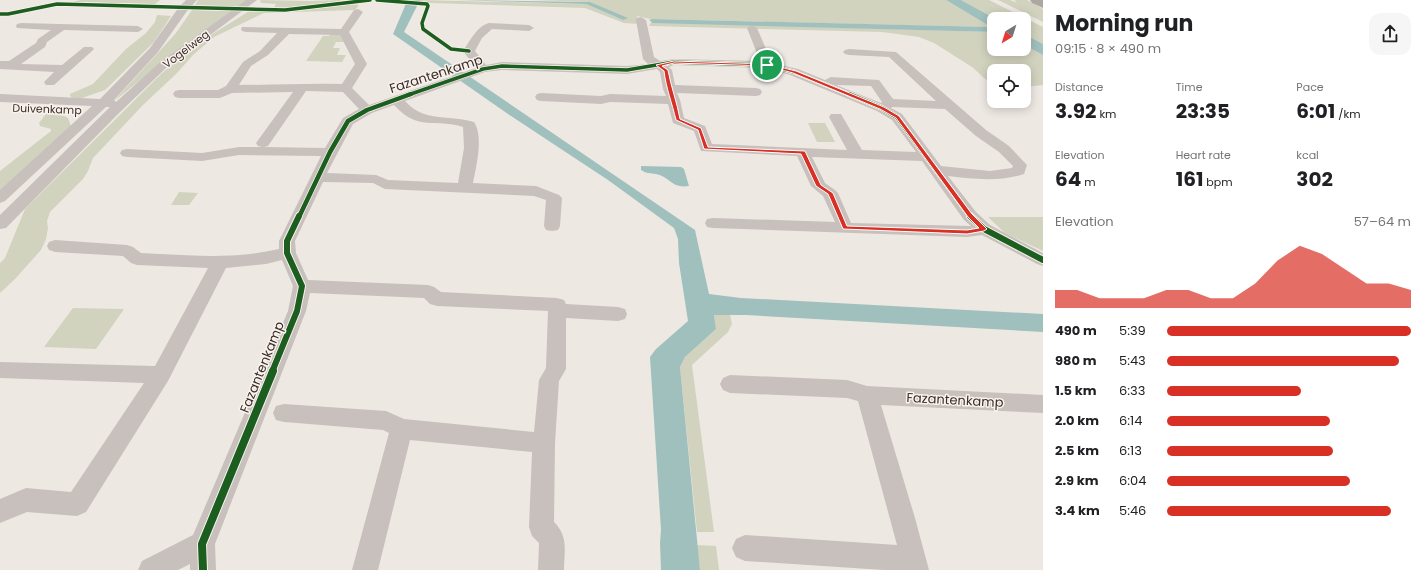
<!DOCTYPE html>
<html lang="en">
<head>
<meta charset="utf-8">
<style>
	:root { --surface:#fff; --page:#f6f6f6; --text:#202124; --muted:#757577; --accent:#d93025 }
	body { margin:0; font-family:Poppins,sans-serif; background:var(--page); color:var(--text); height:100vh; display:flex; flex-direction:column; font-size:15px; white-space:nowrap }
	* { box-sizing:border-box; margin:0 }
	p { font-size:13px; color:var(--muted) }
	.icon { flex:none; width:22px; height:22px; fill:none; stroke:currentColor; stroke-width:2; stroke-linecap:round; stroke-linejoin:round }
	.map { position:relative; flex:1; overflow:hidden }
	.panel { display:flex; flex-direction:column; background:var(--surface); width:380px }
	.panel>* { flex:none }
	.needle { width:26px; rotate:218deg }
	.tools { position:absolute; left:987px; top:12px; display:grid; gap:8px }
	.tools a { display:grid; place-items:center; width:44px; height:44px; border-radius:8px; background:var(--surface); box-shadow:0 2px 10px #0003; font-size:20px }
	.pin { position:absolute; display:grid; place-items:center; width:34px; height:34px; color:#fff; margin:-17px; border:2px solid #fff; border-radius:50%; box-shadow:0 1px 4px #0007 }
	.round { display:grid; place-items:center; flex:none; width:42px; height:42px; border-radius:12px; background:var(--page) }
	.headline { display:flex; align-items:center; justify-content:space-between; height:68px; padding:0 12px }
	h1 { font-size:22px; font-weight:700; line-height:30px }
	.metrics { display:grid; grid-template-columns:repeat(3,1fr); gap:6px; height:68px; padding:4px 12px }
	.metrics div { display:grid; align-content:center }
	.metrics b { font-size:20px; font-weight:700 }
	.metrics small { font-size:11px; font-weight:400 }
	.metrics p { font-size:11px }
	.chart { height:112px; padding:8px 12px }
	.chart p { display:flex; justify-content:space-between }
	.chart svg { width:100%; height:72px; margin-top:4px; fill:var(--accent); opacity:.7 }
	ul { padding:0 12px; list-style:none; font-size:13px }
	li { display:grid; grid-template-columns:64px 48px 1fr; align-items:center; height:30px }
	li i { height:10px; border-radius:5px; background:var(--accent) }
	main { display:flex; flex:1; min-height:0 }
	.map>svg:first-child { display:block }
	.green { fill:#d1d3be }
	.water { fill:#a0c0bd }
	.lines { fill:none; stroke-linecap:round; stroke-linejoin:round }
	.minor { fill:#c7c0bc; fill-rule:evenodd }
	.highway { fill:#ada7a2; fill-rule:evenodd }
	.cycleway-far3-casing { stroke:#faf2ec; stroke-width:5 }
	.cycleway-far2-casing { stroke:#faf2ec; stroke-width:6 }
	.cycleway-far1-casing { stroke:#faf2ec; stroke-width:8 }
	.cycleway-casing { stroke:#faf2ec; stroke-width:10 }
	.cycleway-far3 { stroke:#1b5e20; stroke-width:3.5 }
	.cycleway-far2 { stroke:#1b5e20; stroke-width:4.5 }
	.cycleway-far1 { stroke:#1b5e20; stroke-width:6 }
	.cycleway { stroke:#1b5e20; stroke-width:8 }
	.route { fill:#d93025; stroke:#fff; fill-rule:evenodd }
	.labels { text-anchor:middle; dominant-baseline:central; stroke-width:3; stroke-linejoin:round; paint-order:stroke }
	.far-street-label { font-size:11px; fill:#382d2a; stroke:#faf2ec }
	.street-label { font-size:13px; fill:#382d2a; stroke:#faf2ec }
</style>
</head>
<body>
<main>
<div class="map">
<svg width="1043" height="570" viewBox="0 0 1043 570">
	<rect width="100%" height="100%" fill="#eee8e3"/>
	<!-- green -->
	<g class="green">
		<polygon points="80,0 160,0 155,4 73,2"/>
		<polygon points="198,0 247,0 236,8 194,7"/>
		<path d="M260,0L309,1L340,0V1C319,8 294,10 273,9L276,4L261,3Z"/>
		<polygon points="420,0 586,4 623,20 590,2 531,0 946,0 991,27 650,19 637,16 638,24 624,23 585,8 431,3 419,1"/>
		<polygon points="961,0 989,0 1043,27 1043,44 1024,34 1024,19 996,19"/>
		<polygon points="998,0 1010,0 1015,2 1017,2 1014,0 1027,0 1043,9 1043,22"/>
		<polygon points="351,4 359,5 355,10 264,13 214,37 193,55 176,74 143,105 93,158 88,171 83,179 50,212 47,221 48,228 46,239 41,250 15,279 0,293 0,263 5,258 25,209 162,73 206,38 251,10 289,12"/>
		<polygon points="192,10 231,11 169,57 113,102 176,33"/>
		<polygon points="157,15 171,16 154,42 105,90 82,98 74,99 70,96 70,94 93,84 126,49 146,33 155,22"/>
		<polygon points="651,22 994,32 994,49 1024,49 1024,45 1043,55 1043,85 1024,87 1024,71 994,71 994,87 972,67 934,43 919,37 882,32 649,26"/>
		<polygon points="331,33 339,33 344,42 336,42 333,48 340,48 337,55 346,55 342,62 306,61 323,36 329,36"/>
		<polygon points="46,114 64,116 68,118 71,126 0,191 0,171 51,131 51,129 40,126 39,123"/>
		<polygon points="808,123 825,123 835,142 817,142"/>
		<polygon points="179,192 198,193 189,205 171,205"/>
		<polygon points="988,217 1043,217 1043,251 1005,233"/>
		<polygon points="73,308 124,309 96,349 44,347"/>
		<polygon points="714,315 730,315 732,324 728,332 692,365 714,532 697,532 680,367 685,357 716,329"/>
		<polygon points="697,545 716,546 719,570 700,570"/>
	</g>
	<!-- water -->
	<g class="water">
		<polygon points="405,0 420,0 404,32 695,230 709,294 741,298 1043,314 1043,332 746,315 714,315 716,329 685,357 680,367 700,570 661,570 660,543 661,530 650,357 656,349 688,321 679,263 678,239 674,228 608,180 508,114 393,34 405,6"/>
		<polygon points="455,0 590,2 628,18 623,20 586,4"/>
		<polygon points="946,0 961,0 996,19 994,19 994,32 653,23 649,20 652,19 991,27"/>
		<polygon points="1024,34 1043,44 1043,55 1024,45"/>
		<path d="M641,166L681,167L684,169L689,186C672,189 670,177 656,174C650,173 647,174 641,170Z"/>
	</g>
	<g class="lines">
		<!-- minor -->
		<g class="minor">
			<polygon points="186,0 197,0 187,11 158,52 114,100 116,102 158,64 246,0 257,0 166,68 117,115 6,228 0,229 0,215 110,107 106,107 5,201 0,203 0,190 92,106 0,102 0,94 100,99 150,48 179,7"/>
			<path d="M358,9L363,12L349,32L367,64L352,88L369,105L476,68L463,51C470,41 477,26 489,23L529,25L534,28L529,31L492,29L482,38L475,51L486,65L502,62L627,66L648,64L643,59L636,20L637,18L641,17L646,20L654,57L660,61L674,59L760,61L747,28L752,25L757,28L772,63L798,69L825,80L831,77L879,80L893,99L936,101L889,57L849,55L845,54L843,52L845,50L849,49L896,52L986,130L1009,146L1027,165L1024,174C999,182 974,179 948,176L976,212L990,225L1043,253V266L1037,264L982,235L967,237L713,228L707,227L705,223L707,219L713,218L835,222L823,196L811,186L797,156L701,151L694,131L673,123L668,104L610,102L601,104L541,101L537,100L535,97L537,94L541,93L601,96L610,94L666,96L663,89L660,72L657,69L627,74L502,70L485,72L405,101C425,123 447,114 474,122C484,137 476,167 473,183L536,186L559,195L562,198L560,226L558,230L552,231L546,230L544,226L546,200L534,196L385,189L373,183L323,182L295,241L296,253L308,280L428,285L434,287L441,292L557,298L564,300L566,304L618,307L625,309L627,314L625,319L618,321L566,318V369L559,381L555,443L554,522C569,537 564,551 564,570H538L539,543L532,536L529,527L532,452L410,440L378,570H352L389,433L383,430L284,422L276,420L273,413L276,406L284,404L386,411L404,419L534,432L539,380L546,368L548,311L437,306L430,304L424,298L310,293L306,311L215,544L216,570H190V564L178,570H138L142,561L193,535L288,311L293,286L282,260L266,264L226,268L168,381L86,512L77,516L27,512L0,523V499L26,488L71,492L144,383L0,378V362L155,366L208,268L137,265L131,263L123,256L55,252L49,250L47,246L49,242L55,240L127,245L133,247L141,253C187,255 233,260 279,249V241L321,156L239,155L202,161L127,157L122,156L120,153L122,150L127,149L202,153L239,147H262L258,146L256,143L293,92L232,93L220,98H179L175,97L173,94L175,91L179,90H218L226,86L243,62L260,51L277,33L246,32L242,31L241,29L242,27L341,29L354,10ZM289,34L340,35L355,64L342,84C308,83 273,85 239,85L251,66L268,55ZM674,65L767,68L790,75L877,111L892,120L916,152L862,150L841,114H831L829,117L847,150L712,144L705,126L684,118L680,100L677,93L756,96L760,95L762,92L760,89L756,88L675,85L672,70L669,67ZM836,85L871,86L882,102L881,103ZM306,91L343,92L359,109L343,118L325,148L264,147L268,146ZM394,105C418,132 435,118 463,127L464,148L458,183L388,180L376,175L327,173L353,124L372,113ZM892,107L945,109L976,136L999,152L1013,166L1012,168L990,171L941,166L902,114L891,108ZM812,157L922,161L964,220L971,226L851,223L838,193L835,190L825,183Z"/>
			<polygon points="21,23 138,26 143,29 138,32 64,30 47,42 45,47 21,64 62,65 84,47 92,47 94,49 92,51 54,85 46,85 44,82 54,72 0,69 0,61 9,61 36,43 38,39 51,30 17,28 16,26 17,24"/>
			<polygon points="730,375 847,380 867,386 1043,395 1043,413 881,405 915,518 929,570 884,570 745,561 736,557 732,548 736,539 745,535 897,545 858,401 847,398 730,393 723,390 720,384 723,378"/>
		</g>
		<!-- highway -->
		<polygon class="highway" points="1030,0 1043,0 1043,8 1032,3"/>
		<!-- cycleway-far3 casing -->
		<g class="cycleway-far3-casing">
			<g id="cycleway-far3">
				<polyline points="377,0 427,4 428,6 422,23 423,29 451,49 469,51"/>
				<polyline points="0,14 8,14 57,4 285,10 370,0"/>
				<polyline points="408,95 483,69 502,66 627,70 674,62 767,65 794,72 851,95"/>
			</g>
		</g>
		<!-- cycleway-far2 casing -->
		<g class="cycleway-far2-casing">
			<g id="cycleway-far2">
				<polyline points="849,94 882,108 897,117 971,217"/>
				<polyline points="299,217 330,152 348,121 367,110 411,94"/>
			</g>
		</g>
		<!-- cycleway-far1 casing -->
		<g class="cycleway-far1-casing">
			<g id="cycleway-far1">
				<polyline points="970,216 984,229 1043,260"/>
				<polyline points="272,372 297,311 302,286 287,253 287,241 299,216"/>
			</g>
		</g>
		<!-- cycleway casing -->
		<g class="cycleway-casing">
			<polyline id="cycleway" points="203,570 202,544 273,371"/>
		</g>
		<!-- cycleway-far3 -->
		<use href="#cycleway-far3" class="cycleway-far3"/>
		<!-- cycleway-far2 -->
		<use href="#cycleway-far2" class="cycleway-far2"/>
		<!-- cycleway-far1 -->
		<use href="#cycleway-far1" class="cycleway-far1"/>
		<!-- cycleway -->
		<use href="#cycleway" class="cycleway"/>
	</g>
	<!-- route -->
	<path class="route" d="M674,61L767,64L796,71L884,107L899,116L972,214L987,229L984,231L967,234L843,229L828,194L816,186L801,154L704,149L698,130L676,120C672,103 666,88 664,71L656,65ZM674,63L767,66L793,73L880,109L896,118L968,217L979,228L967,230L847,226L833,193L821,185L805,151L708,147L701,128L680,119C677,102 671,87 668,70L662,66Z"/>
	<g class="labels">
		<!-- far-street labels -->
		<g class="far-street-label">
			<text transform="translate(186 49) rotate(-37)">Vogelweg</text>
			<text transform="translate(47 109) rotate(2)">Duivenkamp</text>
		</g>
		<!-- street labels -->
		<g class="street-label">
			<text transform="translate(436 74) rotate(-18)">Fazantenkamp</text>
			<text transform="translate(262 367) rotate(-68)">Fazantenkamp</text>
			<text transform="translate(955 400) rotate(3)">Fazantenkamp</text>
		</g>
	</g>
</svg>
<div class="tools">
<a><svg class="needle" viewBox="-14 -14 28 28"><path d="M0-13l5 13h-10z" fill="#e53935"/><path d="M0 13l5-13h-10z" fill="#757577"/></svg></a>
<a><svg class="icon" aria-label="locate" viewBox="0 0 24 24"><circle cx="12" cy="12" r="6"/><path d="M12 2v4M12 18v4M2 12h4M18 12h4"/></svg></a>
</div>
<div class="pin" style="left:767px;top:65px;background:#1e9e55"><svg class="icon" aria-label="arrive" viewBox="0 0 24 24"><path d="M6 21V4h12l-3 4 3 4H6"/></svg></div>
</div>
<section class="panel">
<div class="headline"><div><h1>Morning run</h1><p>09:15 · 8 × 490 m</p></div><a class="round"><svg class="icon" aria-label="share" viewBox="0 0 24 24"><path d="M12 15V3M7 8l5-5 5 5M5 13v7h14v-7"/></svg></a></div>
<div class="metrics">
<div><p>Distance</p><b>3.92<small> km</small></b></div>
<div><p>Time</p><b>23:35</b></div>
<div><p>Pace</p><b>6:01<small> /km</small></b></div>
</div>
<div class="metrics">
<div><p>Elevation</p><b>64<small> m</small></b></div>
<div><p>Heart rate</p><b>161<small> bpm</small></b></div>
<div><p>kcal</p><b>302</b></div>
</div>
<div class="chart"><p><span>Elevation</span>57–64 m</p>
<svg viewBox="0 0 160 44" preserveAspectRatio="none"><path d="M0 44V33L10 33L20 38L30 38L40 38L50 33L60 33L70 38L80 38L90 29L100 15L110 6L120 11L130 20L140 29L150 29L160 33V44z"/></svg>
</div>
<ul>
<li><b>490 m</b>5:39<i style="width:100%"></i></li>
<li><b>980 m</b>5:43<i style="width:95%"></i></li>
<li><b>1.5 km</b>6:33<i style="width:55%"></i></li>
<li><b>2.0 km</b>6:14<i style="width:67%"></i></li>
<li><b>2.5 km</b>6:13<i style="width:68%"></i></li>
<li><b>2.9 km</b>6:04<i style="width:75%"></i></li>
<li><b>3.4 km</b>5:46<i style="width:92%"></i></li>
</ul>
</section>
</main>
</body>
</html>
